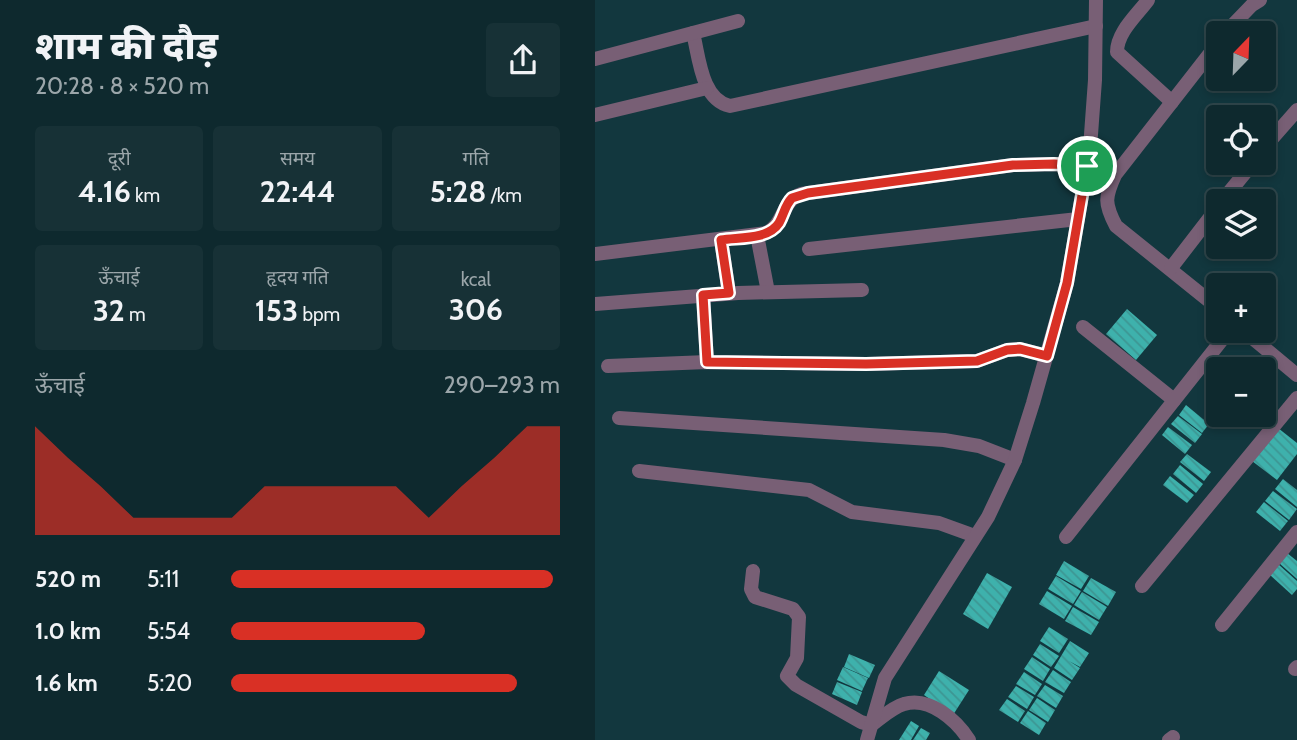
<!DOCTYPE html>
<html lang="hi">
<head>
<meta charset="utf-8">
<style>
	:root { --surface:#0e292e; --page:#173136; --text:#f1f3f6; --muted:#9ba6aa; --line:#2e454a; --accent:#d93025 }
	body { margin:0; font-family:Cabin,"Noto Sans Devanagari",sans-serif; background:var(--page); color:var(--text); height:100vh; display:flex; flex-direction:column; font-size:26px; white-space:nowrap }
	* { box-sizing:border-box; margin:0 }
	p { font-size:23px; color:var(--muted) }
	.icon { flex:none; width:38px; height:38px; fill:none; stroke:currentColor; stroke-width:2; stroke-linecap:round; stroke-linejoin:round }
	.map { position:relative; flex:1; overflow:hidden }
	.sheet { display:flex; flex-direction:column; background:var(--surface); width:595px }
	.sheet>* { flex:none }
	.needle { width:46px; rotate:23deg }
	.tools { position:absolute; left:611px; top:21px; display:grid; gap:14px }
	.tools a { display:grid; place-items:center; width:70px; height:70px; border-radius:7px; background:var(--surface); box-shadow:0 4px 10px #0003,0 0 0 2px var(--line); font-size:35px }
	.pin { position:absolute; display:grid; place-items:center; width:60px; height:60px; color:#fff; margin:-30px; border:4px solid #fff; border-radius:50%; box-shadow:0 2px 7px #0007 }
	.round { display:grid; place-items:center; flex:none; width:74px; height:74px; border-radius:7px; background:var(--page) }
	.head { display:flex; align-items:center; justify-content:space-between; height:119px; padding:0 35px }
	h1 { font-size:38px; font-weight:800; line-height:52px }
	.figures { display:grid; grid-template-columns:repeat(3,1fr); gap:10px; height:119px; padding:7px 35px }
	.figures div { display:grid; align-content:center; border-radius:7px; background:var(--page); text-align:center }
	.figures b { font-size:30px; font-weight:800 }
	.figures small { font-size:19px; font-weight:400 }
	.figures p { font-size:19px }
	.chart { height:196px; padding:14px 35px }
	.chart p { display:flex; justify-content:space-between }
	.chart svg { width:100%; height:126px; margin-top:7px; fill:var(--accent); opacity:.7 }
	ul { padding:0 35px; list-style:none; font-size:23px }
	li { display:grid; grid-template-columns:112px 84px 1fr; align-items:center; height:52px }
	li i { height:18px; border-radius:9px; background:var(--accent) }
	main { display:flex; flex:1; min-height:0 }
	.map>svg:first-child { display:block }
	.building { fill:url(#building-back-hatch) }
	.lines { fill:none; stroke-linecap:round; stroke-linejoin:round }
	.street { stroke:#785f75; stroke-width:14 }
	.route-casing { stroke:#fff; stroke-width:14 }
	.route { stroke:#d93025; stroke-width:9 }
</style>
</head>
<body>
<main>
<section class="sheet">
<div class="head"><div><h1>शाम की दौड़</h1><p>20:28 · 8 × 520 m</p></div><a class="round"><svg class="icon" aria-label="share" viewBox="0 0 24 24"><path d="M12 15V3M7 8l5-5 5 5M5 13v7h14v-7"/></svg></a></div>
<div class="figures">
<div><p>दूरी</p><b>4.16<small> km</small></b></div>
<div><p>समय</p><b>22:44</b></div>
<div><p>गति</p><b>5:28<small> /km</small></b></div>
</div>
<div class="figures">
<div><p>ऊँचाई</p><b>32<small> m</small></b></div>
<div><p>हृदय गति</p><b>153<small> bpm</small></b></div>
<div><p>kcal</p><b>306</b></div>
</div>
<div class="chart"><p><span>ऊँचाई</span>290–293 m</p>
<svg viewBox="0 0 160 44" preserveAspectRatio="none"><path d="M0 44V6L10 17L20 27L30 38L40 38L50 38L60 38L70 27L80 27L90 27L100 27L110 27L120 38L130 27L140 17L150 6L160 6V44z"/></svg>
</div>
<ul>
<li><b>520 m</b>5:11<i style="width:98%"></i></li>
<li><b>1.0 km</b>5:54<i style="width:59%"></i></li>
<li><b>1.6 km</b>5:20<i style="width:87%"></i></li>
</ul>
</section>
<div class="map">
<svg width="702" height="740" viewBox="0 0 702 740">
	<defs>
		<pattern id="building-back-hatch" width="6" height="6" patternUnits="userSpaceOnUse" patternTransform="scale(1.75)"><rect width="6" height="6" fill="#3eb1ac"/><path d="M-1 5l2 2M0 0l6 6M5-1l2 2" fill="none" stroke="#3d9693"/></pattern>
	</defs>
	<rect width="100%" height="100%" fill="#12373e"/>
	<!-- building -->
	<g class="building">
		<polygon points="532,309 562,335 541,360 511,334"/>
		<polygon points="591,405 614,424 607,433 584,415"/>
		<polygon points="583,416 607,434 600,443 576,424"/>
		<polygon points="573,427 597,445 590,454 567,435"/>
		<polygon points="683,428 702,443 702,454 682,480 657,461"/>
		<polygon points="592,454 616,472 609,481 585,462"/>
		<polygon points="585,465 608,484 601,493 578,474"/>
		<polygon points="575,476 599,495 592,503 568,485"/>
		<polygon points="688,479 702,490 702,507 680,489"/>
		<polygon points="678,491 702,509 694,520 670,501"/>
		<polygon points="669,502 693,521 685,531 661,512"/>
		<polygon points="692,553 702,561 702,579 684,563"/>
		<polygon points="469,561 494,576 486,589 461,575"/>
		<polygon points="683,564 702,581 702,589 697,595 674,574"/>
		<polygon points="392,573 417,587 393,629 368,614"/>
		<polygon points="461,576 486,591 478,604 453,589"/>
		<polygon points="496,578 521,592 513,606 488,591"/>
		<polygon points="452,591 477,606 469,619 444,604"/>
		<polygon points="487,592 512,607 504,620 479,605"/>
		<polygon points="478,607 504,622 496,635 470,621"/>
		<polygon points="454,627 473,639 464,653 445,641"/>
		<polygon points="475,641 494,653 485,667 474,661 485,668 477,680 459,668"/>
		<polygon points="445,644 464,656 456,667 438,655"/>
		<polygon points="254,654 280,665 274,678 249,667"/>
		<polygon points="437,657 455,669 448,681 429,669"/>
		<polygon points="248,667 273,678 267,691 242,680"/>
		<polygon points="458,670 476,682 469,693 450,682"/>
		<polygon points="344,671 374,690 358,715 329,695"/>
		<polygon points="429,672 447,684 440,695 421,684"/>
		<polygon points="242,682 267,692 262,705 237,694"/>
		<polygon points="450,685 468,696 461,708 442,696"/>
		<polygon points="421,686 439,697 432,709 413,697"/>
		<polygon points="442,698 460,710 453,722 434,710"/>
		<polygon points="412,699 430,711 423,722 404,710"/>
		<polygon points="433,711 451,723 444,735 425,723"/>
		<polygon points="316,721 324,726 316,740 304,740"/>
		<polygon points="326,728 335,733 331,740 318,740"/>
	</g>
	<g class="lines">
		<!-- street -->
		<g class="street">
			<path d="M553,0C542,15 522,32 522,52L577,102"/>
			<path d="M98,33C104,56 106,100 135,106L501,26"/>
			<polyline points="630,33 657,5 665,0"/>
			<path d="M623,43L520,175C510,197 509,203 521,226L623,308"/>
			<polyline points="0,59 143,21"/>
			<polyline points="0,115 112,88"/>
			<polyline points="668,149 702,110"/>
			<polyline points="627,201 658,163"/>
			<polyline points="162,235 173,292"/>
			<polyline points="126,240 134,293"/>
			<polyline points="214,249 483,219"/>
			<path d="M0,254L171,233C190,224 186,201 206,194L418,165L459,164L492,166"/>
			<polyline points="576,268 623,207"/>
			<polyline points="108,295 112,362"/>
			<polyline points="0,304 143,293 267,290"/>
			<polyline points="488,327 579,400"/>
			<polyline points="649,331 702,375"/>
			<polyline points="13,366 112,362 271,364 382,361 412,350 425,349 452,356"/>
			<polyline points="24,418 349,440 384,446 420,460"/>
			<polyline points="44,471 214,490 257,512 344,523 380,536"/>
			<polyline points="471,537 634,331"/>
			<path d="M158,571L156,589L160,597L198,609L204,617L202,658L192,676L201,685L266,722L276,725C286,718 298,707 309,704C335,696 362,721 374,740"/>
			<polyline points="547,586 702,398"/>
			<polyline points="627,625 702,532"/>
			<polyline points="700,669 702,667"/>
			<polyline points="272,740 290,678 393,517 420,460 438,403 472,283 495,148 500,80 501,0"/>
			<polyline points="574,740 578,737"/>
		</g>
	</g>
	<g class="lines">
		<!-- route casing -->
		<g class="route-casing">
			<path id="route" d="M459,164L492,166L472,283L452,356L425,349L412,350L382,361L271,364L112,362L108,295L134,293L126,240C144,237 173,240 184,223C189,214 190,205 197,198L213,193L418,165Z"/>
		</g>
		<!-- route -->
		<use href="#route" class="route"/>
	</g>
</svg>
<div class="tools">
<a><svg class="needle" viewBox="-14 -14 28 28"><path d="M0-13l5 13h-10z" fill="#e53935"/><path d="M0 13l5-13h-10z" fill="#9ba6aa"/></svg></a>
<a><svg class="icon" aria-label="locate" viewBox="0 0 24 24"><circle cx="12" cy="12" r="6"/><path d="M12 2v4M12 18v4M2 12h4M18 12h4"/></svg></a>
<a><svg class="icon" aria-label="layers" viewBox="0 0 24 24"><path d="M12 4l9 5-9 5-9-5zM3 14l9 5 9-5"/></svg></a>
<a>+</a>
<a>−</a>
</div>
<div class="pin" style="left:492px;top:166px;background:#1e9e55"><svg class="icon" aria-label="arrive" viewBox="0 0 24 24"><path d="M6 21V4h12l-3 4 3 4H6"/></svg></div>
</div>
</main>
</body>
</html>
